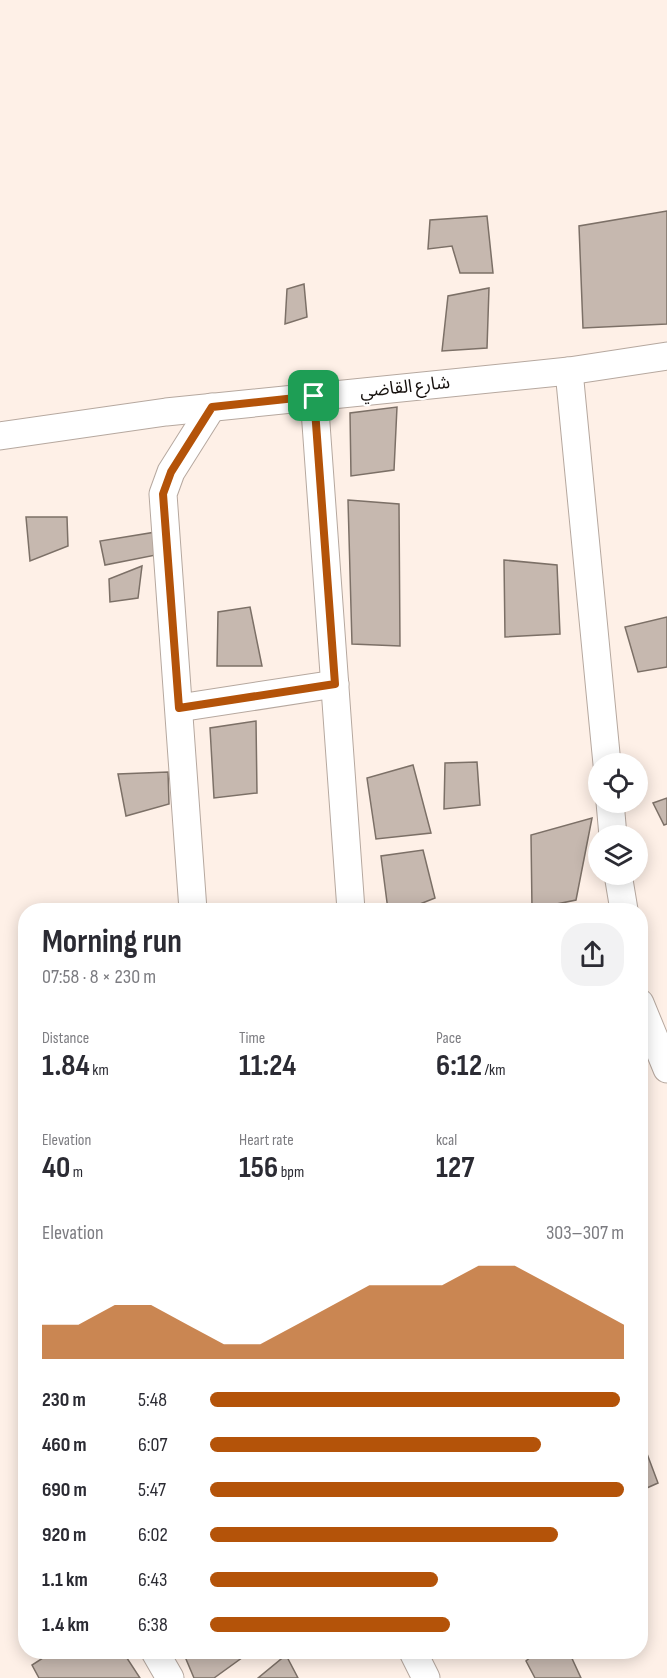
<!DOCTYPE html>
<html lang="en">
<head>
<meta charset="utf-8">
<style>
	:root { --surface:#fff; --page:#f2f2f3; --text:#2b2b33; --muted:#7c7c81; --accent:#b45309 }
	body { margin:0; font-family:"Sofia Sans Condensed","Noto Sans Arabic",sans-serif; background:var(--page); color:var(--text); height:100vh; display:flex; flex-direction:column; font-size:22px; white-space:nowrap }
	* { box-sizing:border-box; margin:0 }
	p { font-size:20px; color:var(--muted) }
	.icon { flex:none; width:33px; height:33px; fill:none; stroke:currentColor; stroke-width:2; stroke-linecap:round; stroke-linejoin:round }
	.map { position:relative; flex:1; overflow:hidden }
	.details { position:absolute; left:18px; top:903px; width:630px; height:756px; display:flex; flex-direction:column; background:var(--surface); border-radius:24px; box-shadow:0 3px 15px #0003 }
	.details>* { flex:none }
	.buttons { position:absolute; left:588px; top:753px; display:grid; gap:12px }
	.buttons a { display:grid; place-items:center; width:60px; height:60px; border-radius:50%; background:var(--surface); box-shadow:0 3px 15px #0003; font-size:30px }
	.pin { position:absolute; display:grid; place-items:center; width:51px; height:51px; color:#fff; margin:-26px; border-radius:12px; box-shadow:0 3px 9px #0006 }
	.round { display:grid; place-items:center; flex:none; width:63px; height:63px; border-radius:24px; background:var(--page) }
	.head { display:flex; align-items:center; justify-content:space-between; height:102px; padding:0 24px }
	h1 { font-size:33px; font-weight:700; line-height:45px }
	.stats { display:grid; grid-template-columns:repeat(3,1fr); gap:9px; height:102px; padding:6px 24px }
	.stats div { display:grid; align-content:center }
	.stats b { font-size:30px; font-weight:700 }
	.stats small { font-size:16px; font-weight:400 }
	.stats p { font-size:16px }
	.chart { height:168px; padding:12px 24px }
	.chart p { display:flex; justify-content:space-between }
	.chart svg { width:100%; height:108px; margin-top:6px; fill:var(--accent); opacity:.7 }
	ul { padding:0 24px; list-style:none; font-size:20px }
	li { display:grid; grid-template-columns:96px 72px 1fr; align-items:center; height:45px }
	li i { height:15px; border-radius:8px; background:var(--accent) }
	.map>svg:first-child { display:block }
	.building { fill:#c6b8af; stroke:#7c7067; stroke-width:1.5 }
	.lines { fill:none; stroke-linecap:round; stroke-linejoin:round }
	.minor-casing { stroke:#b6a89f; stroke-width:29 }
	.minor { stroke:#fff; stroke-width:27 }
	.route-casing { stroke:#fff; stroke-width:12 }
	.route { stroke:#b45309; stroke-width:8 }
	.labels { text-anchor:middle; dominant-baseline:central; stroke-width:4.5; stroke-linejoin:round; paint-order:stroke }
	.street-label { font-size:18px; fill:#16110e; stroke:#fff }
</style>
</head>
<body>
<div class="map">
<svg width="667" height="1678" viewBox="0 0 667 1678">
	<rect width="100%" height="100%" fill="#fef0e7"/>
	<!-- building -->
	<g class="building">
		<polygon points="667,211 667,324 583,328 579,226"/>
		<polygon points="487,216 493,273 460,273 452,246 428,249 430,220"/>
		<polygon points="304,284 307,317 285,324 287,289"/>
		<polygon points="489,288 487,348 442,351 448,296"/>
		<polygon points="397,407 394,470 351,476 350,413"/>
		<polygon points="348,500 399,504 400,646 352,644"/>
		<polygon points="26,517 67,517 68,546 30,561"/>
		<polygon points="156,532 156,555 105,565 100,541"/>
		<polygon points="504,560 557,565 560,634 505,637"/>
		<polygon points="142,566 138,598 110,602 109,579"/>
		<polygon points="250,607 262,666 217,666 218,612"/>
		<polygon points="667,617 667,667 638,672 625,627"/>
		<polygon points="256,721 257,793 214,798 210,728"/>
		<polygon points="477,762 480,805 444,809 445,763"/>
		<polygon points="413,765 431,833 376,839 367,778"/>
		<polygon points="168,772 169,804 126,816 118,774"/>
		<polygon points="667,798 667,824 664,825 653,803"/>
		<polygon points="592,818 576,900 532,909 531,835"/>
		<polygon points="423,850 435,898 405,910 388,910 381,856"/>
		<polygon points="640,1435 658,1483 640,1491"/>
		<polygon points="52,1652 123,1652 140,1678 39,1678 32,1665"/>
		<polygon points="183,1652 250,1652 214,1678 194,1678"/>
		<polygon points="537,1652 569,1652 581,1678 535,1678 526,1661"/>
		<polygon points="286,1655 298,1678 258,1678"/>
	</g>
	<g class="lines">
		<!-- minor casing -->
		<g class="minor-casing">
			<g id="minor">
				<polyline points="569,371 607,764"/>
				<polyline points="314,396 351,910"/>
				<polyline points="0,436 166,412 569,371 667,356"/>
				<polyline points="179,708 335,684"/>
				<polyline points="610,802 613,836"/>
				<polyline points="618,874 624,910"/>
				<polyline points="193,910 163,494 171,472 212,407"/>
				<polyline points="640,1003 667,1069"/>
				<polyline points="155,1652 170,1678"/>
				<polyline points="413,1652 426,1678"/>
			</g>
		</g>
		<!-- minor -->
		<use href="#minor" class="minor"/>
	</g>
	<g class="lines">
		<!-- route casing -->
		<g class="route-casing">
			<polygon id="route" points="314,396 335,684 179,708 163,494 171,472 212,407"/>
		</g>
		<!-- route -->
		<use href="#route" class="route"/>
	</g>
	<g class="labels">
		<!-- street labels -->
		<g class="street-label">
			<text transform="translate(405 387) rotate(-6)">شارع القاضي</text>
		</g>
	</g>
</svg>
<div class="buttons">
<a><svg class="icon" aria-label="locate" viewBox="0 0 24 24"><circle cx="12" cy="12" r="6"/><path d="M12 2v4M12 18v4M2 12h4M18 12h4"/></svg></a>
<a><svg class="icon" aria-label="layers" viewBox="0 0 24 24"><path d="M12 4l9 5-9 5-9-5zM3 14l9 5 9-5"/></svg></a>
</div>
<div class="pin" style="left:314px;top:396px;background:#1e9e55"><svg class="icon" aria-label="arrive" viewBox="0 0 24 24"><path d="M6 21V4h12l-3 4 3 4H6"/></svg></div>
<section class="details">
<div class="head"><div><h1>Morning run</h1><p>07:58 · 8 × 230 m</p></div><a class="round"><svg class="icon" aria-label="share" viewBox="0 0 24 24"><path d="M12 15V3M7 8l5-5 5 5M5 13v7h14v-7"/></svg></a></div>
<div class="stats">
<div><p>Distance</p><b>1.84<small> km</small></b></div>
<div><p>Time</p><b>11:24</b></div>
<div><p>Pace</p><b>6:12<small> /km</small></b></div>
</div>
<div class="stats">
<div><p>Elevation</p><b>40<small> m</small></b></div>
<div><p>Heart rate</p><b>156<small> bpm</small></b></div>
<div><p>kcal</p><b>127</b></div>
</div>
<div class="chart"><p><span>Elevation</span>303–307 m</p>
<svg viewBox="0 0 160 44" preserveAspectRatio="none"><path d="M0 44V30L10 30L20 22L30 22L40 30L50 38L60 38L70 30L80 22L90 14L100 14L110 14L120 6L130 6L140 14L150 22L160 30V44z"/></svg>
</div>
<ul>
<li><b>230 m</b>5:48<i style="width:99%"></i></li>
<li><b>460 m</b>6:07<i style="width:80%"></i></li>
<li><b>690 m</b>5:47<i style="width:100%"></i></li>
<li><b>920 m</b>6:02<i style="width:84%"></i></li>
<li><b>1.1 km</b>6:43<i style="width:55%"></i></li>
<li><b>1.4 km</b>6:38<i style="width:58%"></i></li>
</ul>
</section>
</div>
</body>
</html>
